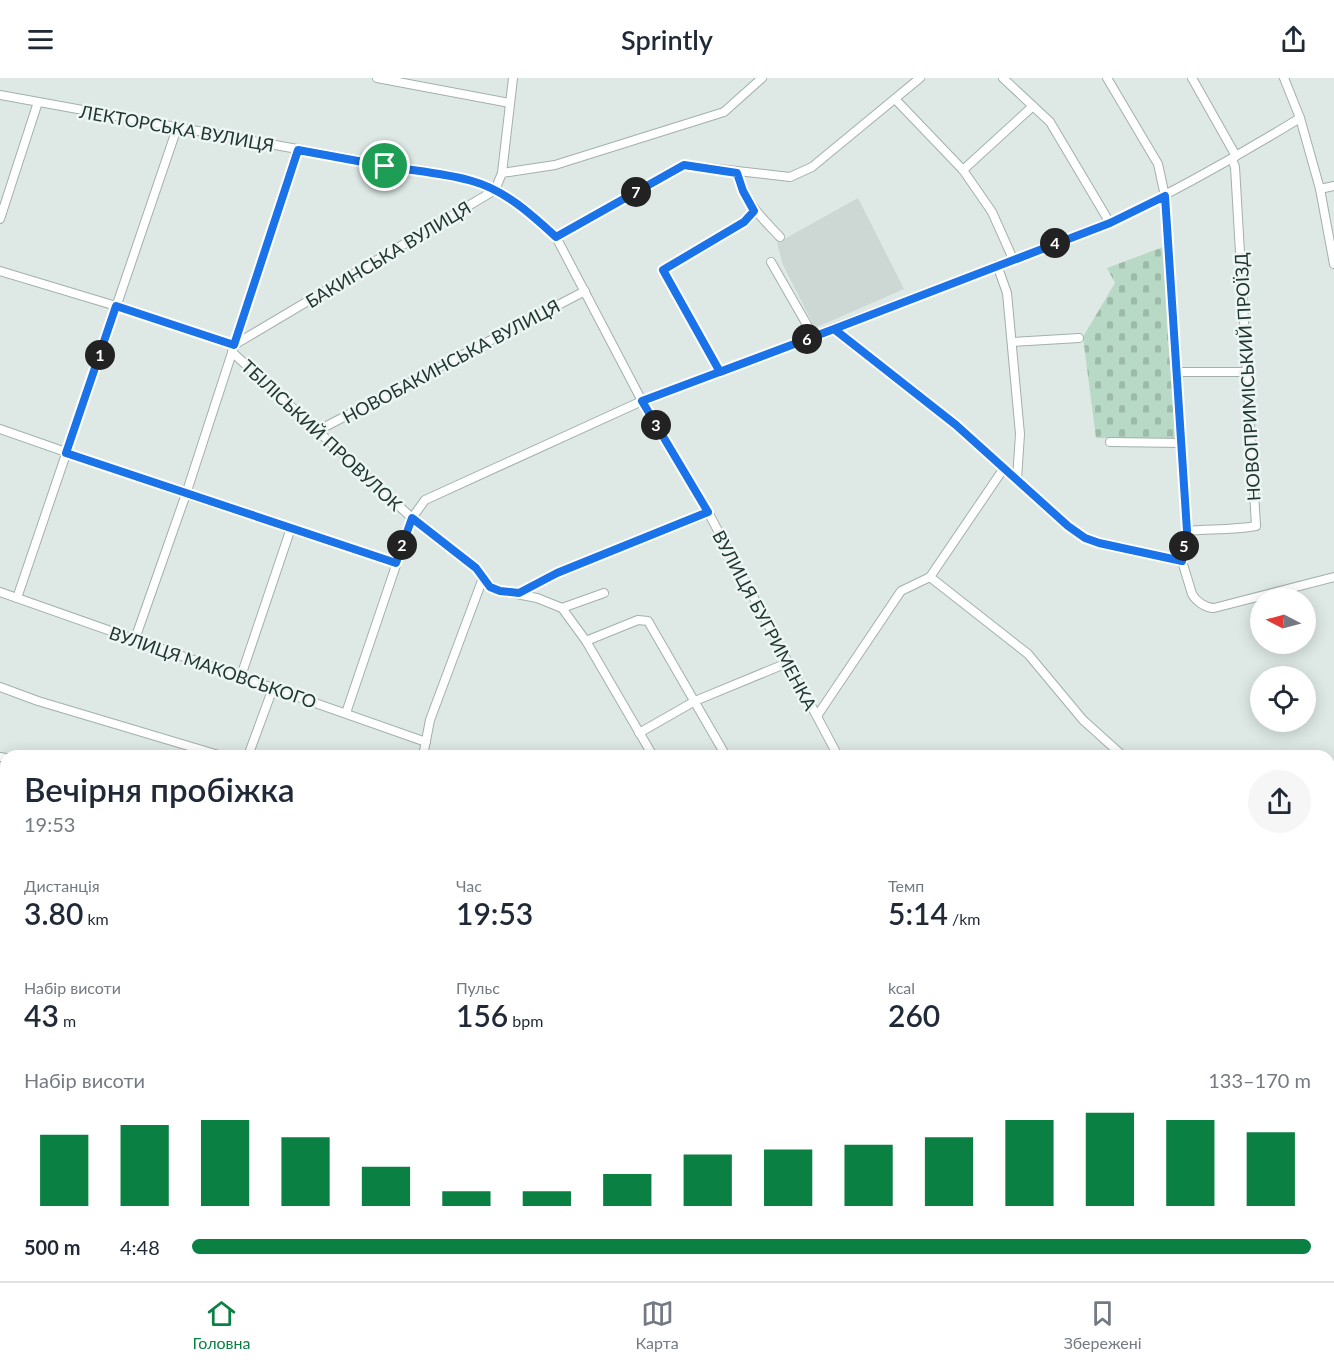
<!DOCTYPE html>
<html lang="uk">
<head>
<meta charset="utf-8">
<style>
	:root { --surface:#fff; --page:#f6f6f7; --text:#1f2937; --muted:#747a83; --line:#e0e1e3; --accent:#0b8043 }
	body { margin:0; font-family:Lato,sans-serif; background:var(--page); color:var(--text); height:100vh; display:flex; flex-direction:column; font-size:22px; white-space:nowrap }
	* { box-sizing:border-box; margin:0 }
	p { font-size:20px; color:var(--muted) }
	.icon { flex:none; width:33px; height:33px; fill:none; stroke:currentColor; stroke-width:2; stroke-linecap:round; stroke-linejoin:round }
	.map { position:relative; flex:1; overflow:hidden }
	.panel { position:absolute; left:0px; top:672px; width:1335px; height:531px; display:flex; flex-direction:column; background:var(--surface); border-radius:18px 18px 0 0; box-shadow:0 3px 15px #0003 }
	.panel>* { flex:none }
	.needle { width:39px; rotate:276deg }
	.controls { position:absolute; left:1250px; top:510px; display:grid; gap:12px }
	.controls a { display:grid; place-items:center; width:66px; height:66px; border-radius:50%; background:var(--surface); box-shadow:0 3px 15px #0003; font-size:30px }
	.pin { position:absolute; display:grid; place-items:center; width:51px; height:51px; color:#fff; margin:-26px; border:3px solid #fff; border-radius:50%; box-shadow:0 2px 6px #0007 }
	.km { position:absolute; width:30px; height:30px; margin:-15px; border-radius:50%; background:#222; color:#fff; font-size:16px; line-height:30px; text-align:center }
	.round { display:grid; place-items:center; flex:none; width:63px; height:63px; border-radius:32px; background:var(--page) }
	.summary { display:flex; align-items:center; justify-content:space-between; height:102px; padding:0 24px }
	h1 { font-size:33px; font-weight:600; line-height:45px }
	.metrics { display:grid; grid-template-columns:repeat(3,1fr); gap:9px; height:102px; padding:6px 24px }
	.metrics div { display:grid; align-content:center }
	.metrics b { font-size:30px; font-weight:600 }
	.metrics small { font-size:16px; font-weight:400 }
	.metrics p { font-size:16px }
	.chart { height:168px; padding:12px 24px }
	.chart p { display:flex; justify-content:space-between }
	.chart svg { width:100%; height:108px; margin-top:6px; stroke:var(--accent); stroke-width:6 }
	ul { padding:0 24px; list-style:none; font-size:20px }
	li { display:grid; grid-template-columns:96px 72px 1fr; align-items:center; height:45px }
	li i { height:15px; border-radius:8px; background:var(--accent) }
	header { display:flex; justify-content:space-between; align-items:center; height:78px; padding:0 24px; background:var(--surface); font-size:27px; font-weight:600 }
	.tabs { display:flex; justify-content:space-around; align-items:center; height:84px; border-top:2px solid var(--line); background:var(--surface); font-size:16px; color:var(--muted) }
	.tabs a { display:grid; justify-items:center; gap:3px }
	.tabs .active { color:var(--accent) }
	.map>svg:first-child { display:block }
	.built { fill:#cdd8d5 }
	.forest { fill:url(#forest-crowns) }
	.cemetery { fill:url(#cemetery-stones) }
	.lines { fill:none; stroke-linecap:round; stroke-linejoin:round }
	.minor-casing { stroke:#a2b0ac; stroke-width:10 }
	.highway-casing { stroke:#bcc3c2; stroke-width:14 }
	.minor { stroke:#fff; stroke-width:8 }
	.highway { stroke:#2f615d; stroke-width:12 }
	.route-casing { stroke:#fff; stroke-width:12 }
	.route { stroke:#1a73e8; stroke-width:8 }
	.labels { text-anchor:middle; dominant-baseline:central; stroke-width:5; stroke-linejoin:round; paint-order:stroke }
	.street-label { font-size:18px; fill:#213734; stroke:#eef6f3 }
</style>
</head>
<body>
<header><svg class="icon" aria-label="menu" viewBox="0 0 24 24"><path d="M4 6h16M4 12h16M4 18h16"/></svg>Sprintly<svg class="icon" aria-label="share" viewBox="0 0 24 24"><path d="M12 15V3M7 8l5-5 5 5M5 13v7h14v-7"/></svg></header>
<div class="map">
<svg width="1334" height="1203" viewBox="0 0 1334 1203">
	<defs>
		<pattern id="forest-crowns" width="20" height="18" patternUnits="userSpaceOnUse" patternTransform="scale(1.5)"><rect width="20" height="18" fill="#b8d9c5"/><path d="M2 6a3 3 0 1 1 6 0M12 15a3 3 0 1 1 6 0" fill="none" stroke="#9ebbaa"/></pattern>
		<pattern id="cemetery-stones" width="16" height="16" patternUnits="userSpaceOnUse" patternTransform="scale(1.5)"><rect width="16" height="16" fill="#b8d9c5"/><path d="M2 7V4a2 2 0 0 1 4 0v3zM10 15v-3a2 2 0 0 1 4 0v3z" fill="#9ebbaa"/></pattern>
	</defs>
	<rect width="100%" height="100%" fill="#dee9e5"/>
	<!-- built -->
	<polygon class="built" points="858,120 904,211 815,250 783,187 777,165"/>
	<!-- forest -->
	<polygon class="forest" points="246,1197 459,1197 469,1203 243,1203"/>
	<!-- cemetery -->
	<polygon class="cemetery" points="1163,169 1169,273 1177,361 1096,360 1083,259 1115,205 1107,190"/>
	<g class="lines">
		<!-- minor casing -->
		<g class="minor-casing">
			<g id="minor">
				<polyline points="377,0 510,25"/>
				<polyline points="1003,0 1050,44 1110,145"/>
				<path d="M1107,0L1158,86L1165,118L1187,453L1182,483L1192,516C1196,523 1205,530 1214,530L1334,499"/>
				<polyline points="1192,0 1236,78"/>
				<polyline points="1284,0 1300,40 1320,111 1334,186"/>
				<polyline points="0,17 473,103 495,112 526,132 556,159 642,323 708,434 838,678"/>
				<polyline points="895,21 963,92 992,134 1013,181"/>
				<polyline points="963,92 1033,28"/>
				<polyline points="502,95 513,0"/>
				<path d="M737,95C747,126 758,136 780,159"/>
				<polyline points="1320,111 1334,108"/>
				<polyline points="0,141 38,24"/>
				<polyline points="556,159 684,87 790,99 812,89 920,0"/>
				<polyline points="771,184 814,259"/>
				<polyline points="997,187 1007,215 1020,356 1017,401"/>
				<polyline points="0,193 116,228 234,267 495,112 502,95 555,87 724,34 762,0"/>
				<polyline points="834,251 956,347 1068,448 1085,460 1099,465 1182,483"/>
				<polyline points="1012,264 1079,260"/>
				<polyline points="232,274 412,440 476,490 490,509 500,513 537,520 562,530 586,563 653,678"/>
				<polyline points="720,294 663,192 745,144 754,133"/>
				<polyline points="1176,294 1247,294"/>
				<polyline points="0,351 186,416 396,485"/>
				<polyline points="317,353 585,213"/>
				<polyline points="1110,364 1182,365"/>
				<path d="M1187,453C1210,451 1233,452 1256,448L1235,89L1232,81"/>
				<polyline points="930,499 1028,576 1083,642 1123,678"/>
				<polyline points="0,514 426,664"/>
				<polyline points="519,515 557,495 708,434"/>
				<polyline points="17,520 177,50"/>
				<polyline points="562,530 604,515"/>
				<polyline points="135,561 186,416 298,72"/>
				<polyline points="586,563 638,542 648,543 726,678"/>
				<polyline points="241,598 291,450"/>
				<polyline points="0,609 38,623 222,678"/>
				<path d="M346,635L412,440L425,422L642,323L1110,145C1175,113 1238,78 1300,40"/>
				<polyline points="817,638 901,513 930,499 1004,390"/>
				<polyline points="639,655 695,623 787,585"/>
				<polyline points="248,678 273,610"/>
				<polyline points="423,678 430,642 483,500"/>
				<polyline points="0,679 6,680"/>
				<polyline points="1329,752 1334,750"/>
				<polyline points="1329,850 1334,848"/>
				<polyline points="1329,875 1334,881"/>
				<polyline points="1329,925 1334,925"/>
				<polyline points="0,980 6,981"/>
				<polyline points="0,1038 6,1035"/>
				<polyline points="1329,1063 1334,1064"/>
				<polyline points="0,1154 6,1148"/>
				<polyline points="226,1203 228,1197"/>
				<polyline points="790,1203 793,1197"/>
			</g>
		</g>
		<!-- highway casing -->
		<g class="highway-casing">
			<g id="highway">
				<polyline points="0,947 6,949"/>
				<polyline points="743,1197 761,1203"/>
			</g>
		</g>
		<!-- minor -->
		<use href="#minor" class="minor"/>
		<!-- highway -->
		<use href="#highway" class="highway"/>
	</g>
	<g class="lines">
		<!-- route casing -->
		<g class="route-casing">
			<path id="route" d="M385,88L298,72L234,267L116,228L66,375L396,485L412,440L476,490L490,509L500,513L519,515L557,495L708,434L642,323C706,299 770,275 834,251L1110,145L1165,118L1187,453L1182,483L1099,465L1085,460L1068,448L956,347L834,251L720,294L663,192L744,144L754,133L743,113L737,95L684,87L556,159C532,137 505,112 472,103C444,95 414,93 385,88"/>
		</g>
		<!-- route -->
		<use href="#route" class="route"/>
	</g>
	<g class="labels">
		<!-- street labels -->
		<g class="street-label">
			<text transform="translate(177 50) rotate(10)">ЛЕКТОРСЬКА ВУЛИЦЯ</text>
			<text transform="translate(388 176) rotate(-31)">БАКИНСЬКА ВУЛИЦЯ</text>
			<text transform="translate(451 283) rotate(-28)">НОВОБАКИНСЬКА ВУЛИЦЯ</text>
			<text transform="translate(1247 299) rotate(-93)">НОВОПРИМІСЬКИЙ ПРОЇЗД</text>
			<text transform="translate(322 357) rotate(43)">ТБІЛІСЬКИЙ ПРОВУЛОК</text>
			<text transform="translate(765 542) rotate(62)">ВУЛИЦЯ БУГРИМЕНКА</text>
			<text transform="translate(213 589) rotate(19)">ВУЛИЦЯ МАКОВСЬКОГО</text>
		</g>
	</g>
</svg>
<div class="controls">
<a><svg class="needle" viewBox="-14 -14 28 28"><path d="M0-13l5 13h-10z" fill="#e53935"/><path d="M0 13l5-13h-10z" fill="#747a83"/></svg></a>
<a><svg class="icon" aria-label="locate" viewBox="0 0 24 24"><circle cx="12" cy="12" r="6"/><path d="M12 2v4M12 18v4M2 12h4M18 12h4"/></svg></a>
</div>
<div class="pin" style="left:385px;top:88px;background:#1e9e55"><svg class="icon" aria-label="arrive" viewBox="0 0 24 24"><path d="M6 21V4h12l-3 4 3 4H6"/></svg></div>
<b class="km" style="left:100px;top:277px">1</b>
<b class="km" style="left:402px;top:467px">2</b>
<b class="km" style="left:656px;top:347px">3</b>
<b class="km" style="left:1055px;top:165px">4</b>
<b class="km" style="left:1184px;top:468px">5</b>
<b class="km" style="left:807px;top:261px">6</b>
<b class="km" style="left:636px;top:114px">7</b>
<section class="panel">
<div class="summary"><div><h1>Вечірня пробіжка</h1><p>19:53</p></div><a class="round"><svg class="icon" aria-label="share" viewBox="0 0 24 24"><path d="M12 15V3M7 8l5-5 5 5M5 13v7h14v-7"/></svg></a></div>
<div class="metrics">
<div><p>Дистанція</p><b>3.80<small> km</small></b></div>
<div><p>Час</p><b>19:53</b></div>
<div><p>Темп</p><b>5:14<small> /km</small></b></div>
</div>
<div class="metrics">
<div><p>Набір висоти</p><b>43<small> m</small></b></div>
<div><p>Пульс</p><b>156<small> bpm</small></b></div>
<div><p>kcal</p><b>260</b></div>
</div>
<div class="chart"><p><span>Набір висоти</span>133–170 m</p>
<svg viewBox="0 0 160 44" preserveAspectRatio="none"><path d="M5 44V15M15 44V11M25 44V9M35 44V16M45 44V28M55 44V38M65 44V38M75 44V31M85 44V23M95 44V21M105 44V19M115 44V16M125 44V9M135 44V6M145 44V9M155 44V14"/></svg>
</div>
<ul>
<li><b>500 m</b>4:48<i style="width:100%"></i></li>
</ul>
</section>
</div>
<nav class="tabs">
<a class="active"><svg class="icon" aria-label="home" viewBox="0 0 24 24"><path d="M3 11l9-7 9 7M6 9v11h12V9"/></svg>Головна</a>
<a><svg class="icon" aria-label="map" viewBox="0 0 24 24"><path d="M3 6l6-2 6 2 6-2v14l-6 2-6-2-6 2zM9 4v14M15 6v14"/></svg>Карта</a>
<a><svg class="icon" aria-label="saved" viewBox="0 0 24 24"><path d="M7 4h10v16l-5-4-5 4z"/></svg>Збережені</a>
</nav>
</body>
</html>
